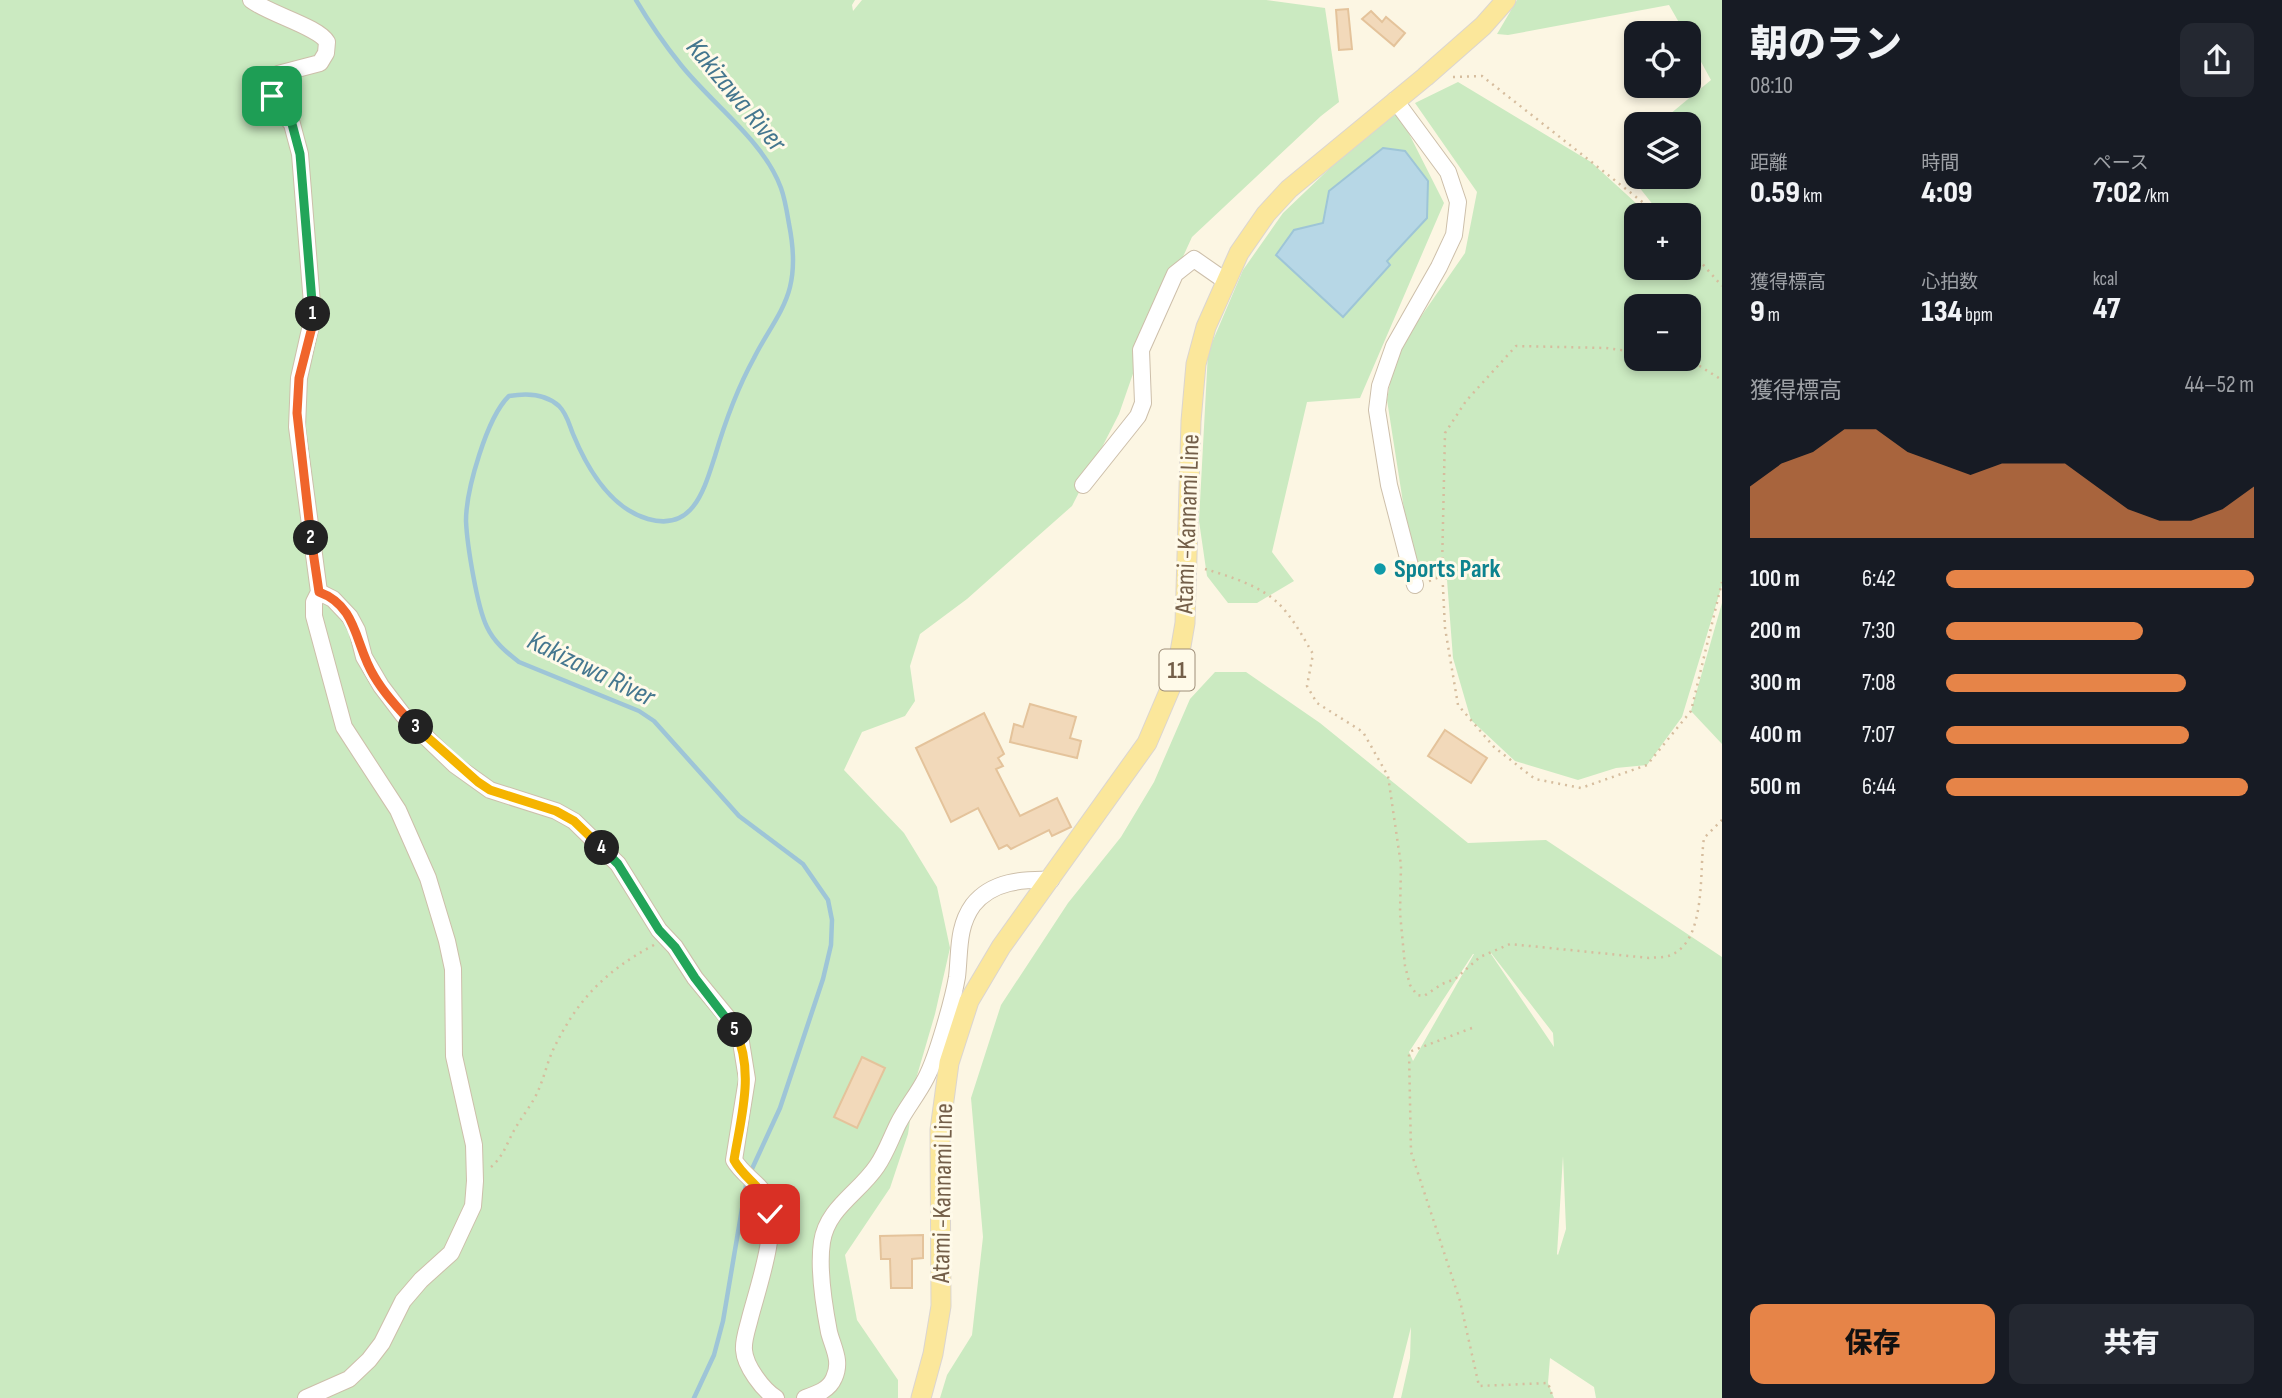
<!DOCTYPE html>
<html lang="ja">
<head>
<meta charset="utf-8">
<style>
	:root { --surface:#171b24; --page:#242831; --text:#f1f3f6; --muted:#9ea1a6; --accent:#e68448 }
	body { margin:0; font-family:"Sofia Sans Condensed","Noto Sans JP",sans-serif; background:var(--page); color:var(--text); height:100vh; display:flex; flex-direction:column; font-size:26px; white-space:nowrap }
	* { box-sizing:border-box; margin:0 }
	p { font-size:23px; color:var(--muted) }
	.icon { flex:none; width:38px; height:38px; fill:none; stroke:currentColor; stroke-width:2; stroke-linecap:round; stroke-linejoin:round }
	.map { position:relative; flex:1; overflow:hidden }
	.details { display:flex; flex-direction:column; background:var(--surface); width:560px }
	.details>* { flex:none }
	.tools { position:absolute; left:1624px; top:21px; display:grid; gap:14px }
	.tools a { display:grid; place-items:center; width:77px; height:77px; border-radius:14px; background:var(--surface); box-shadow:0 4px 10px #0003; font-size:35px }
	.pin { position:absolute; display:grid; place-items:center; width:60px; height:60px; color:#fff; margin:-30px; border-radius:14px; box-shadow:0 4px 10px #0006 }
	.km { position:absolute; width:35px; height:35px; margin:-18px; border-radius:50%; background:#222; color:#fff; font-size:19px; line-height:35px; text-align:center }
	.round { display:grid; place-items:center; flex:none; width:74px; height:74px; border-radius:14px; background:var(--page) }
	.head { display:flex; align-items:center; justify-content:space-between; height:119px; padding:0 28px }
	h1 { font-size:38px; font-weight:800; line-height:52px }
	.metrics { display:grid; grid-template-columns:repeat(3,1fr); gap:10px; height:119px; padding:7px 28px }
	.metrics div { display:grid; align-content:center }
	.metrics b { font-size:30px; font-weight:800 }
	.metrics small { font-size:19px; font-weight:400 }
	.metrics p { font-size:19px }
	.chart { height:196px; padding:14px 28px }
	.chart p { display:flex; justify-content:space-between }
	.chart svg { width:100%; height:126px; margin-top:7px; fill:var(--accent); opacity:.7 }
	.action { display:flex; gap:14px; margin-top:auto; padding:14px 28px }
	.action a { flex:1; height:80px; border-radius:14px; background:var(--accent); color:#111; font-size:28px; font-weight:800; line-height:80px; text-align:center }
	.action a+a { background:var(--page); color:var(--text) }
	ul { padding:0 28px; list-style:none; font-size:23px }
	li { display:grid; grid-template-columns:112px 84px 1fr; align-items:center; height:52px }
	li i { height:18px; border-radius:9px; background:var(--accent) }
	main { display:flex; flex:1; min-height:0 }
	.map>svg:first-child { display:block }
	.green { fill:#cbeac1; fill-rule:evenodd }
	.water { fill:#b7d7e6; stroke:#9ec5d7; stroke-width:2 }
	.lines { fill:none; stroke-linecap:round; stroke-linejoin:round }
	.stream { stroke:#9ec5d7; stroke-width:4.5 }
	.building { fill:#f2d9ba; stroke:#e4c39b; stroke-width:2 }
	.minor-casing { stroke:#cdbfaa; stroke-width:18 }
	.major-casing { stroke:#dbd5d0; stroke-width:21 }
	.path { stroke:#d6bd9e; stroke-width:2.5; stroke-dasharray:2 5; stroke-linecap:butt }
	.minor { stroke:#fff; stroke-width:16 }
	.major { stroke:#fbe79b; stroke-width:19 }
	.split-1-casing { stroke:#fff; stroke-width:14 }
	.split-2-casing { stroke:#fff; stroke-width:14 }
	.split-3-casing { stroke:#fff; stroke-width:14 }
	.split-4-casing { stroke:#fff; stroke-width:14 }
	.split-5-casing { stroke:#fff; stroke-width:14 }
	.split-6-casing { stroke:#fff; stroke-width:14 }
	.split-1 { stroke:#22a559; stroke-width:9 }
	.split-2 { stroke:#f0652b; stroke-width:9 }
	.split-3 { stroke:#f0652b; stroke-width:9 }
	.split-4 { stroke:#f5b400; stroke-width:9 }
	.split-5 { stroke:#22a559; stroke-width:9 }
	.split-6 { stroke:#f5b400; stroke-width:9 }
	.culture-dot { fill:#0f9aa8; stroke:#fffae9; stroke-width:2.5 }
	.labels { text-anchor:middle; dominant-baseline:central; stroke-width:6; stroke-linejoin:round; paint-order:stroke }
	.shield { fill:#fffae9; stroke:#9e8e79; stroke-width:2 }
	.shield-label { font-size:24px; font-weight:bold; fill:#745f49 }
	.street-label { font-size:26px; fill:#745f49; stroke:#fffae9 }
	.culture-label { font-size:26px; font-weight:bold; fill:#0d838f; stroke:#fffae9; text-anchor:start }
	.water-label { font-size:28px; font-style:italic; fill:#45778f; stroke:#fffae9 }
</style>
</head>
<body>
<main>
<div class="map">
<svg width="1722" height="1398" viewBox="0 0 1722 1398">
	<rect width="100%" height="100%" fill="#fcf6e3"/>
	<!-- green -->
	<g class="green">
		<polygon points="0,0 855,0 852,5 853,11 862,0 1266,0 1325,8 1339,102 1321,116 1192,237 1144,342 1119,414 1072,506 967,599 920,634 910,666 915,701 905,716 862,732 844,770 904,833 937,887 950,948 935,1014 916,1079 908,1134 890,1188 845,1255 857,1320 898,1380 898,1398 0,1398"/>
		<path d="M1517,0H1722V585L1682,717L1647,765L1616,768L1578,780L1515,761L1471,720L1453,658L1447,580L1414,573L1387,400L1395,354L1465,253L1477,192L1415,103L1458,82L1591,162L1649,215H1636V268H1689V215H1661L1628,173L1636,160V177H1689V124H1658L1711,80L1689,40V33H1685L1669,5L1508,35L1497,34ZM1636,306H1689V359H1636Z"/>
		<polygon points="1395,106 1444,203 1360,398 1307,402 1272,552 1294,581 1257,603 1228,603 1207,576 1199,521 1208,352 1243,270 1283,213"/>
		<polygon points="1722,603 1722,744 1691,711"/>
		<path d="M1215,672H1246L1320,723L1468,843L1546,840L1722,957V1398H1596L1594,1387L1550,1358L1548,1383L1554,1398H1401L1410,1358L1411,1327L1393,1398H940L947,1375L972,1335L983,1237L971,1098L1001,1005L1068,903L1121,837L1154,782L1190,699ZM1491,953L1553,1033L1554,1047L1491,954ZM1473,954H1474L1413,1061L1409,1052ZM1563,1156L1566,1229L1558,1255L1557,1254Z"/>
	</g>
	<!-- water -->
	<polygon class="water" points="1383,148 1405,151 1428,181 1427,218 1387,261 1390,265 1343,317 1276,255 1294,230 1323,223 1329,191"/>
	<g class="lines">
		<!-- stream -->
		<g class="stream">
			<path d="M636,0C649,22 665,45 681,65C712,104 764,141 781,188C785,199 787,212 789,224C793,244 795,267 790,287C784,312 765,335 754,358C737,389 725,422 715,456C704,490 693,532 648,519C610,508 587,468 573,434C569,424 567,414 559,406C546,394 526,393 509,396C487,417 466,490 466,521C467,544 477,607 487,627C494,642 506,652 519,662L639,711L654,721L739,816L803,864L828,900L832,920L831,945L823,979L780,1108L751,1171"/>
			<polyline points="694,1398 714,1355 723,1321 747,1179"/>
		</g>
	</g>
	<!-- building -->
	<g class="building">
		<polygon points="1348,9 1352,49 1339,50 1336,10"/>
		<polygon points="1371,11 1382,22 1386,17 1405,33 1394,46 1362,19"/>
		<polygon points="1030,704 1076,717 1070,738 1081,741 1077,758 1010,742 1014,724 1023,727"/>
		<polygon points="984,713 1004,754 998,758 1003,766 996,769 1020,816 1057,798 1071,827 1052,836 1049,830 1011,849 1007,845 999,849 978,808 951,822 916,748"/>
		<polygon points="1445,730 1487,758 1471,783 1428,756"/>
		<polygon points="862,1057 885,1068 857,1128 834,1117"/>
		<polygon points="923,1235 923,1258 912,1259 912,1288 891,1288 890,1259 881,1259 880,1236"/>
	</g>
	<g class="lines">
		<!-- minor casing -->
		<g class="minor-casing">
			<g id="minor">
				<path d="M251,0C269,14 319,27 327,42L326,53L320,63L278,74L270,88L273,101L292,124L300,154L313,316L299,378L297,427L319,592L314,602V616L344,727L398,810L428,878L447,941L453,969L454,1056L474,1145L475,1181L473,1206L451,1253L421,1280L403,1301L382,1343L369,1360L349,1379L306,1398"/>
				<polyline points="1395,100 1448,172 1458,202 1454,235 1439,267 1394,346 1380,386 1377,410 1389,485 1415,585"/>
				<polyline points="1083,485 1138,416 1143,403 1141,350 1175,274 1194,259 1227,282"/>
				<path d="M319,592L333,599L350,617L357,630L364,657L381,686L403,715L455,765L490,790L556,811L574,821L618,864L659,930L675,947L695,978L732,1023L741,1042L747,1079L734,1160C743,1176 762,1184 768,1201C778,1231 758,1287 750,1318C748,1327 743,1340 744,1350C745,1366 763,1390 776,1398"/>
				<path d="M805,1398C817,1394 829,1390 834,1378C842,1361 833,1348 829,1332C824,1306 818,1268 822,1242C827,1208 859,1193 877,1166C886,1153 891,1138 898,1124C906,1108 918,1094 926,1078C937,1057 953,1000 957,977C960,952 957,927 973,905C992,881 1023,879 1051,880"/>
			</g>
		</g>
		<!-- major casing -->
		<g class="major-casing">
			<polyline id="major" points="921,1398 933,1354 941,1306 940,1130 949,1063 969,1001 1001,947 1147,743 1176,675 1185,623 1191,421 1196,364 1206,327 1239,253 1266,214 1289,189 1425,77 1483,26 1506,0"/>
		</g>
		<!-- path -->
		<g class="path">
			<polyline points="1453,77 1482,76 1659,215"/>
			<polyline points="1689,249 1722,286"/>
			<polyline points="1636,352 1606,348 1516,346 1466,401 1445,433 1442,568 1445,628 1458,705 1494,747 1535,779 1581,788 1647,765 1691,711 1722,582"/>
			<polyline points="1680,359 1690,360 1722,380"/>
			<path d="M1205,569C1229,576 1261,586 1279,604C1293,618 1303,637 1313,654L1307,686L1317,703L1363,732L1388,776L1401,865L1400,913L1405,966L1410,985L1417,995L1424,996L1442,984L1455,979L1480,957L1510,944L1649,958C1656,957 1665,958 1671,955C1707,940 1699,870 1704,838L1722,820"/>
			<polyline points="1429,581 1442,576"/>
			<polyline points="1472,1028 1409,1052 1411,1152 1460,1301 1479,1386 1548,1383 1553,1398"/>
			<path d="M491,1167C504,1156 507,1142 516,1127C523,1115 533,1103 538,1091C544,1078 547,1063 553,1050C577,1000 605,971 654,945"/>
		</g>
		<!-- minor -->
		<use href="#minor" class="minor"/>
		<!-- major -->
		<use href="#major" class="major"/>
	</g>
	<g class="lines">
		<!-- split-1 casing -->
		<g class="split-1-casing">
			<polyline id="split-1" points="272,96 292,124 300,154 313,314"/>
		</g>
		<!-- split-2 casing -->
		<g class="split-2-casing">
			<polyline id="split-2" points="311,538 297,413 299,378 312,327 313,314"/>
		</g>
		<!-- split-3 casing -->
		<g class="split-3-casing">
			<path id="split-3" d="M311,538L319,592C358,606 355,646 374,676C385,695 401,712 416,727"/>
		</g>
		<!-- split-4 casing -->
		<g class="split-4-casing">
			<polyline id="split-4" points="416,727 478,782 490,790 556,811 574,821 602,848"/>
		</g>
		<!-- split-5 casing -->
		<g class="split-5-casing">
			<polyline id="split-5" points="602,848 618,864 659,930 675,947 695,978 735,1030"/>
		</g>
		<!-- split-6 casing -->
		<g class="split-6-casing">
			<path id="split-6" d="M735,1030C755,1071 741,1117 734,1160C746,1182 765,1185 770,1214"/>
		</g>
		<!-- split-1 -->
		<use href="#split-1" class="split-1"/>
		<!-- split-2 -->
		<use href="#split-2" class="split-2"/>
		<!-- split-3 -->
		<use href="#split-3" class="split-3"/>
		<!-- split-4 -->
		<use href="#split-4" class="split-4"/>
		<!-- split-5 -->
		<use href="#split-5" class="split-5"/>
		<!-- split-6 -->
		<use href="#split-6" class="split-6"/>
	</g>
	<!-- markers -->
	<circle class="culture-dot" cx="1380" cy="569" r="7"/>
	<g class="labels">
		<!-- shield labels -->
		<rect class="shield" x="1159.5" y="649.5" width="35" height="41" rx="5"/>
		<g class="shield-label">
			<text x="1177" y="670">11</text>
		</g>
		<!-- street labels -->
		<g class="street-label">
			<text transform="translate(1188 524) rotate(-88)">Atami -Kannami Line</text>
			<text transform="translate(943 1193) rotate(-89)">Atami -Kannami Line</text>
		</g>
		<!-- culture labels -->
		<g class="culture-label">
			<text x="1394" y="569">Sports Park</text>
		</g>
		<!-- water labels -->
		<g class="water-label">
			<text transform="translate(736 95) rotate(50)">Kakizawa River</text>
			<text transform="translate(591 669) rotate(26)">Kakizawa River</text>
		</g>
	</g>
</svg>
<div class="tools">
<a><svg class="icon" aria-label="locate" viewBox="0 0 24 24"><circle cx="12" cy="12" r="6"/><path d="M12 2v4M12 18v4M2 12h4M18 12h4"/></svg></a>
<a><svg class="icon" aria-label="layers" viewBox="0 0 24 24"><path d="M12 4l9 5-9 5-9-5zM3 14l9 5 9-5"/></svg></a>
<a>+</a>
<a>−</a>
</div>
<div class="pin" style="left:272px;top:96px;background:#1e9e55"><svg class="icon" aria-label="arrive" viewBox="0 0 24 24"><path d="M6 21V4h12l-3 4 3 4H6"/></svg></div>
<div class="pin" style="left:770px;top:1214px;background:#d93025"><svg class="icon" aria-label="check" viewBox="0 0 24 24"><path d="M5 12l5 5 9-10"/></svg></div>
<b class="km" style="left:313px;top:314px">1</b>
<b class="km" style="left:311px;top:538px">2</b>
<b class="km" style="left:416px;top:727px">3</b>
<b class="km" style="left:602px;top:848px">4</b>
<b class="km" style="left:735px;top:1030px">5</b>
</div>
<section class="details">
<div class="head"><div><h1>朝のラン</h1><p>08:10</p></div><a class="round"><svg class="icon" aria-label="share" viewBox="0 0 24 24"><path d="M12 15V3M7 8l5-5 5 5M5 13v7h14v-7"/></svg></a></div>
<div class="metrics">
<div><p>距離</p><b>0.59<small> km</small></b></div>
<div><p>時間</p><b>4:09</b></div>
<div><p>ペース</p><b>7:02<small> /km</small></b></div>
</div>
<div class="metrics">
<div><p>獲得標高</p><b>9<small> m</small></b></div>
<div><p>心拍数</p><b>134<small> bpm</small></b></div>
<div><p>kcal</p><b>47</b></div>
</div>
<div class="chart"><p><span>獲得標高</span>44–52 m</p>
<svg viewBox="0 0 160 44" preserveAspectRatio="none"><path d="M0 44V26L10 18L20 14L30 6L40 6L50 14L60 18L70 22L80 18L90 18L100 18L110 26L120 34L130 38L140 38L150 34L160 26V44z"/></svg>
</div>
<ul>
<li><b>100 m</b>6:42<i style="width:100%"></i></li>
<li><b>200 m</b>7:30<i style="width:64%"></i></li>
<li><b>300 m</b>7:08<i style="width:78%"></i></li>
<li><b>400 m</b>7:07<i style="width:79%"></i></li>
<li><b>500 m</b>6:44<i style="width:98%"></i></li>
</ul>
<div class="action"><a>保存</a><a>共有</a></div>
</section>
</main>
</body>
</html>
